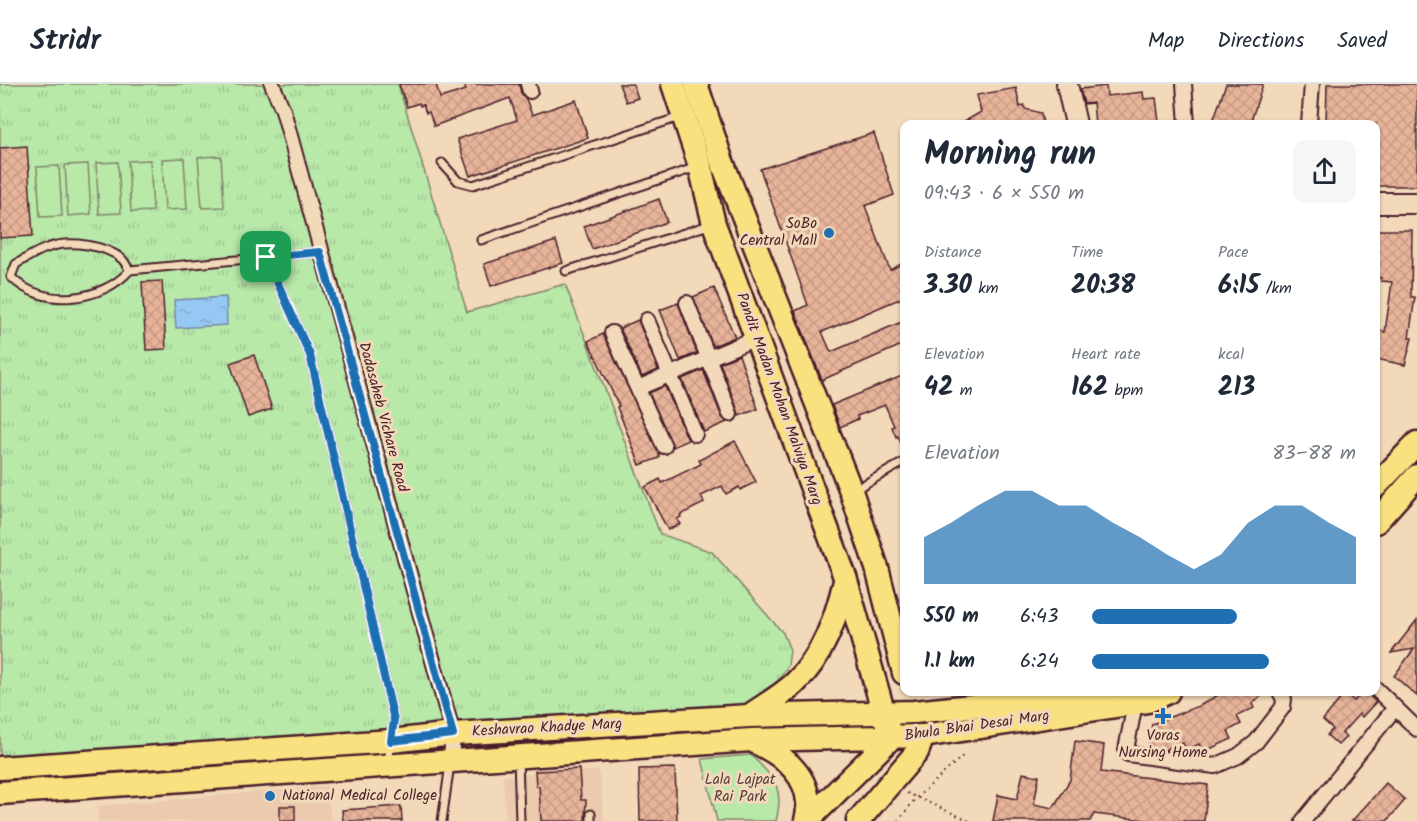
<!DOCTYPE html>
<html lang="en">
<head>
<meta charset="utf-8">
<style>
	:root { --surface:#fff; --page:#f6f6f7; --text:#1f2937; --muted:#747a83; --line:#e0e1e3; --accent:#1f6fb2 }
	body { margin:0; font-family:Kalam,sans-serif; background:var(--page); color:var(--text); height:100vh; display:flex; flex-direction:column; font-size:22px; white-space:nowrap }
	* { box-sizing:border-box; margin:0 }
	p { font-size:20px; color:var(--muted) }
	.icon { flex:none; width:33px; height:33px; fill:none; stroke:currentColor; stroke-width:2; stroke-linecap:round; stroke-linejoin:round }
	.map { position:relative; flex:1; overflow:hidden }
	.sheet { position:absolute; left:900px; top:36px; width:480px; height:576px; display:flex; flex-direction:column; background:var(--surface); border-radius:12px; box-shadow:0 2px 4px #0004 }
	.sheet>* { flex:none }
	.pin { position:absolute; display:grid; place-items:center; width:51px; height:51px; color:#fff; margin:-26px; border-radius:12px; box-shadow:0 3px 9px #0006 }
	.round { display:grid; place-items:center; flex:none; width:63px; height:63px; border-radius:12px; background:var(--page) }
	.head { display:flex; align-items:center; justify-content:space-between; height:102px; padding:0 24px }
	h1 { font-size:33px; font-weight:600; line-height:45px }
	.metrics { display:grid; grid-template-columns:repeat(3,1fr); gap:9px; height:102px; padding:6px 24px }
	.metrics div { display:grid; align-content:center }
	.metrics b { font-size:26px; font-weight:600 }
	.metrics small { font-size:16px; font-weight:400 }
	.metrics p { font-size:16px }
	.chart { height:168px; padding:12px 24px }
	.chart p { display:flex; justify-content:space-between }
	.chart svg { width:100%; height:108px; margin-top:6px; fill:var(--accent); opacity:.7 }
	ul { padding:0 24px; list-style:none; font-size:20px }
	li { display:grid; grid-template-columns:96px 72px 1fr; align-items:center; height:45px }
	li i { height:15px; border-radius:8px; background:var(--accent) }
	header { display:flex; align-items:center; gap:36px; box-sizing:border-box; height:84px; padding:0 30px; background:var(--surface); border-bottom:2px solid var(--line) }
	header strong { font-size:28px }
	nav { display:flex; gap:33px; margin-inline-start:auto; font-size:21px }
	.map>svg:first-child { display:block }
	.built { fill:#ebcaad }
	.grass { fill:url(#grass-tufts); stroke:#81846a; stroke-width:1.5 }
	.park { fill:#b8e9a9; stroke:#81846a; stroke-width:1.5 }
	.water { fill:url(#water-ripples); stroke:#7785a3; stroke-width:1.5 }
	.building { fill:url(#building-cross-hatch); stroke:#4a1f2b; stroke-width:1.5 }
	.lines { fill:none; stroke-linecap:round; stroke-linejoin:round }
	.lane-casing { stroke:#4a1f2b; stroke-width:11 }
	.street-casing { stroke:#4a1f2b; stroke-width:18 }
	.secondary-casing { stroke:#4a1f2b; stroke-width:24 }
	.primary-casing { stroke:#4a1f2b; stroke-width:27 }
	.path { stroke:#4a1f2b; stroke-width:2; stroke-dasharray:1.5 4.5; stroke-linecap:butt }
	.lane { stroke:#f1d9b9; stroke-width:7 }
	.street { stroke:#f1d9b9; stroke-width:14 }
	.secondary { stroke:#f1d9b9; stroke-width:20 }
	.primary { stroke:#fae180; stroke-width:22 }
	.route-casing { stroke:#fff; stroke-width:12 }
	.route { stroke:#1f6fb2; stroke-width:8 }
	.poi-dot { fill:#1f6fb2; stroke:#f1d9b9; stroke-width:2 }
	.labels { text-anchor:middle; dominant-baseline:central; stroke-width:6; stroke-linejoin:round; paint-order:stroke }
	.poi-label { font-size:15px; fill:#4a1f2b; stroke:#f1d9b9; text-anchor:end }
	.street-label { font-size:15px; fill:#4a1f2b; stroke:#f1d9b9 }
	.park-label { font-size:15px; fill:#5a3d3e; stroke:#f1d9b9 }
</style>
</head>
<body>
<header>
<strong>Stridr</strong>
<nav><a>Map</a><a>Directions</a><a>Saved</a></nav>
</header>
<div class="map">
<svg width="1417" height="737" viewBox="0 0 1417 737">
	<defs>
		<pattern id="grass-tufts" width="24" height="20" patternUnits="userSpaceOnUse" patternTransform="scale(1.5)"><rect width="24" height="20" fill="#b8e9a9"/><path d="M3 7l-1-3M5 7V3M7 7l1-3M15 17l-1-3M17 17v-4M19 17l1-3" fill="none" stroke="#a0c792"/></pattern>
		<pattern id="water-ripples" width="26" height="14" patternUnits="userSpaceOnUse" patternTransform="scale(1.5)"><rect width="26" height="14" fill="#95c9f3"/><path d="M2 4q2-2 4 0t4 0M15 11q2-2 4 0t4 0" fill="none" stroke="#82acd0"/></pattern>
		<pattern id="building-cross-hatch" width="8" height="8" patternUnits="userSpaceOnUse" patternTransform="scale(1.5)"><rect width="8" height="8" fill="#e7b49a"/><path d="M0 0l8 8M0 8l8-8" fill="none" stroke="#c89a85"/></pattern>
	</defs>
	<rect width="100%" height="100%" fill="#f1d9b9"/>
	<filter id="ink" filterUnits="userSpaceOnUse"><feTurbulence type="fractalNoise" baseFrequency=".0167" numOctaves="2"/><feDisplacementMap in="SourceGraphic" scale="12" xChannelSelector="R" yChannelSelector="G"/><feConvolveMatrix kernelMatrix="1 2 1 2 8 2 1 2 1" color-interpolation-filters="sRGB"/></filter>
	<g filter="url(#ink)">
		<!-- built -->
		<g class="built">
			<polygon points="599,686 604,737 506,737 503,692"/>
			<polygon points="327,702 331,737 98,737 97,722"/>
		</g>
		<!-- grass -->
		<polygon class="grass" points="0,0 398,0 467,228 565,200 660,450 712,468 783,549 790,566 788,581 780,595 766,610 746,620 0,672"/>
		<!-- park -->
		<g class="park">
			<polygon points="221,72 224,123 202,124 198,73"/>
			<polygon points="184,74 187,125 165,126 162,75"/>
			<polygon points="150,76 153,127 131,128 128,77"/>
			<polygon points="118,78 121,129 99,130 96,79"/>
			<polygon points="88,80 91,130 68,132 65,81"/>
			<polygon points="59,82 62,132 40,133 37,83"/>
			<path d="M751,671C773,694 785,702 776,737H717L702,675Z"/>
		</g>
		<!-- water -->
		<polygon class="water" points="226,213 227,241 176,244 174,216"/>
		<!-- building -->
		<g class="building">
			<polygon points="399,0 436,0 440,14 466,6 464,0 519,0 521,9 526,15 532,31 576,16 588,54 470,92 457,55 517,36 510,14 434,42 429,28 426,29 423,21 420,22 419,19 407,23"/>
			<polygon points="619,0 633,0 638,14 626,18"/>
			<polygon points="1226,0 1263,0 1250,40 1212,40"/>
			<polygon points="1327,0 1417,0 1417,102 1376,102 1376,40 1326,40"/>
			<polygon points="1106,2 1107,12 1143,8 1144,15 1156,14 1159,38 1145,40 1095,40 1093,19 1084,20 1080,5"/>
			<polygon points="1016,4 1020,23 1024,21 1025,25 1041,29 1043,40 960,40 981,28 977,11"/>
			<polygon points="874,49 894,111 865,122 890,186 901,180 904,188 904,213 822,248 831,268 904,237 904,260 822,296 795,227 808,221 760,85"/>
			<polygon points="27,62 33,152 0,154 0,64"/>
			<polygon points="659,115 667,138 592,165 584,142"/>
			<polygon points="1376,146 1412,146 1411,213 1415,213 1409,254 1412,254 1405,281 1376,275 1378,246 1385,248 1392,198 1381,197 1381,194 1376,194"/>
			<polygon points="556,157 563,179 491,202 484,180"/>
			<polygon points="162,197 166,265 146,266 142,198"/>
			<polygon points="714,204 735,253 713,262 693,213"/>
			<polygon points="678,219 697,269 680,276 660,226"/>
			<polygon points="638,236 658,286 642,293 620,244"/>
			<polygon points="603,250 659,369 659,374 640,381 617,323 619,322 588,257"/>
			<polygon points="254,271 272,325 248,333 230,279"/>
			<polygon points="739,271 758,325 739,332 738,327 720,279"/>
			<polygon points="703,286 722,333 727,338 704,348 682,295"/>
			<polygon points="902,292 904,298 904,367 898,352 896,353 892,343 894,342 885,321 857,332 858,335 840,343 832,321"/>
			<polygon points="665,302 688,356 673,363 649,309"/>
			<polygon points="735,357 756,398 740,406 739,403 726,410 722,402 701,412 704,419 680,431 681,433 677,435 680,440 668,446 645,403 660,395 662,399 701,380 699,376"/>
			<polygon points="1417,536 1417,612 1394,592 1414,565 1391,569"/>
			<polygon points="1223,608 1266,608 1252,620 1254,624 1237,632 1241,640 1228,647 1232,655 1203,668 1199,660 1187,666 1183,659 1164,666 1148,664 1152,640 1201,621"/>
			<polygon points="1363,608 1366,608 1376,618 1362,633 1359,630 1342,649 1346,653 1338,661 1327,651 1333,645 1323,636 1345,609 1354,617"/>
			<polygon points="1075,657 1104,661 1101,688 1208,701 1204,737 1153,737 1094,730 1090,737 993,737 998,711 1017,715 1023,689 1039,692 1034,720 1053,724 1070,696"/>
			<polygon points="675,684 677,737 640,737 639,685"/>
			<polygon points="579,685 581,716 586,716 585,737 541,737 539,702 536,702 535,687"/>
			<polygon points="1386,699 1405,716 1387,737 1352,737"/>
			<rect x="280" y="722" width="15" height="15"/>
			<polygon points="401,722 402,737 343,737 342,726"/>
		</g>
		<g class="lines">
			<!-- lane casing -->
			<g class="lane-casing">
				<g id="lane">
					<polyline points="442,79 458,97 473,101 680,33"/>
					<polyline points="481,156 697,83"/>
					<polyline points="266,173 310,271 394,636 388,679"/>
					<path d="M130,186C127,183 125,178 122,175C106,161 69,156 50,163C38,166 27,174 16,180L11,193C42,225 102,218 130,186L320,168"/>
					<polyline points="566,187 712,140"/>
					<polyline points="854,406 904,378"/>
					<polyline points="518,674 520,737"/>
					<polyline points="442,737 450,680"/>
					<polyline points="591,737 591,730"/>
				</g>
			</g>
			<!-- street casing -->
			<g class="street-casing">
				<g id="street">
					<polyline points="272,0 283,26 453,650 451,676"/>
					<polyline points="528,0 530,7"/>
					<polyline points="1184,0 1187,40"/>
					<polyline points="1309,40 1312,0"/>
					<polyline points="687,219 730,330"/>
					<polyline points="647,236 695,350"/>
					<polyline points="612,249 664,362"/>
					<polyline points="638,304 756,254"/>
					<polyline points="1376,605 1417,645"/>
					<polyline points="1135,619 1126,666 1128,670 1215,682 1238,672 1256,658 1283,623 1284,615 1280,608"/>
					<polyline points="1303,737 1395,624"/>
				</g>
			</g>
			<!-- secondary casing -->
			<g class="secondary-casing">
				<g id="secondary">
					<polyline points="1067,0 1076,40"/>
					<polyline points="1376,119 1417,119"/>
				</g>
			</g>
			<!-- primary casing -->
			<g class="primary-casing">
				<g id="primary">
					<polyline points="673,0 700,82 714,140 845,493 888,644"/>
					<polyline points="696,0 721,75 851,407 877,484 904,589"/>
					<polyline points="1376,402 1417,359"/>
					<polyline points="1376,438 1417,392"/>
					<path d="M749,632C763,622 781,612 794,600C823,573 836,534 845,497"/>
					<path d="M755,658C779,669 806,688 808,718C809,724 807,731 806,737"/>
					<polyline points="0,684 391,657 453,650 749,632 914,628 1102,608"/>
					<polyline points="0,709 751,656 923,652 1148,617 1168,608"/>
					<polyline points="807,737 891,654"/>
					<polyline points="858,737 917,668 923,652"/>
				</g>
			</g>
			<!-- path -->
			<g class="path">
				<polyline points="907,709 970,737"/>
				<polyline points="898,737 916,714 965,670"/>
			</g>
			<!-- lane -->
			<use href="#lane" class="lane"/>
			<!-- street -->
			<use href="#street" class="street"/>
			<!-- secondary -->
			<use href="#secondary" class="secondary"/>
			<!-- primary -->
			<use href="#primary" class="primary"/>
		</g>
	</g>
	<g class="lines" filter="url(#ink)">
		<!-- route casing -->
		<g class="route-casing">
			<polygon id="route" points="320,168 453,650 391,657 394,636 310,271 266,173"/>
		</g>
		<!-- route -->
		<use href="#route" class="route"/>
	</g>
	<!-- markers -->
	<g class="poi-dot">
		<circle cx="829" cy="149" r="6"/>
		<path d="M1160 623h6v6h6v6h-6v6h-6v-6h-6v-6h6z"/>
		<circle cx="270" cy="712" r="6"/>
	</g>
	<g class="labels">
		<!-- poi labels -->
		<g class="poi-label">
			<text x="817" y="140">SoBo<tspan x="817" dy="17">Central Mall</tspan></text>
			<text x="1163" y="652" text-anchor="middle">Voras<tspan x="1163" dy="17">Nursing Home</tspan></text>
			<text x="282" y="712" text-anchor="start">National Medical College</text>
		</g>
		<!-- street labels -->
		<g class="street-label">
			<text transform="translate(779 315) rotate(70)">Pandit Madan Mohan Malviya Marg</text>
			<text transform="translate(383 333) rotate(75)">Dadasaheb Vichare Road</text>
			<text transform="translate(977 642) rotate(-8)">Bhula Bhai Desai Marg</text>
			<text transform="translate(547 644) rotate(-3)">Keshavrao Khadye Marg</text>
		</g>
		<!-- park labels -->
		<g class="park-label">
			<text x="740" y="696">Lala Lajpat<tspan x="740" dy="17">Rai Park</tspan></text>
		</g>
	</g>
</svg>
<div class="pin" style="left:266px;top:173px;background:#1e9e55"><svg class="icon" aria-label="arrive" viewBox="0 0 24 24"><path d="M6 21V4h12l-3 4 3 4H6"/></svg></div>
<section class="sheet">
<div class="head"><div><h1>Morning run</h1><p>09:43 · 6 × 550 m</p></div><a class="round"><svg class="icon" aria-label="share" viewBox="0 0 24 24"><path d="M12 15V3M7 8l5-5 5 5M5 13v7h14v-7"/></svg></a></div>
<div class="metrics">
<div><p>Distance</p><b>3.30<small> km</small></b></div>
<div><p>Time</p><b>20:38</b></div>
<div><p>Pace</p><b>6:15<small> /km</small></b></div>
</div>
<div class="metrics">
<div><p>Elevation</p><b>42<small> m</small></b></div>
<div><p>Heart rate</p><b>162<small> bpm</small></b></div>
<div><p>kcal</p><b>213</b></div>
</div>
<div class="chart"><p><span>Elevation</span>83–88 m</p>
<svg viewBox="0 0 160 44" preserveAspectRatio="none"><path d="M0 44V25L10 19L20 12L30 6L40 6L50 12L60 12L70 19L80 25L90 32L100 38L110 32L120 19L130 12L140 12L150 19L160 25V44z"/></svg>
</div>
<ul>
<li><b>550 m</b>6:43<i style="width:55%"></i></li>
<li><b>1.1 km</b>6:24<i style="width:67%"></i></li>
</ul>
</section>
</div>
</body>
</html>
